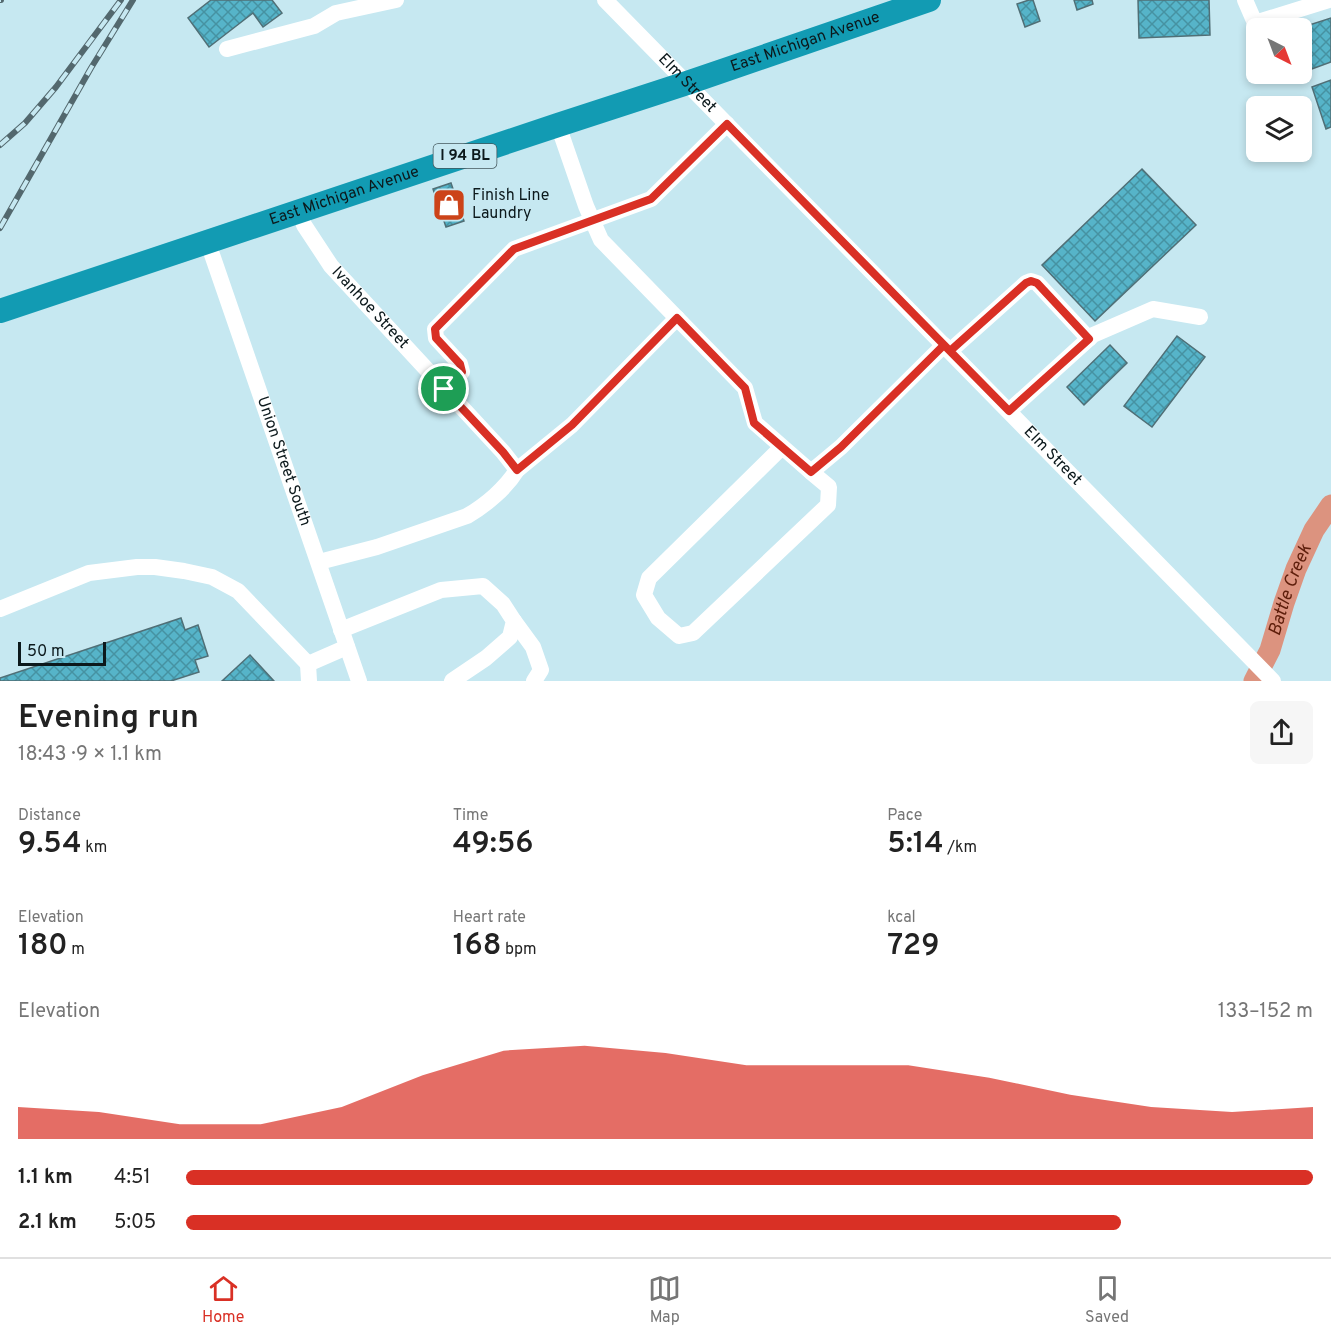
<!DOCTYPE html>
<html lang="en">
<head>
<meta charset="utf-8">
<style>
	:root { --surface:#fff; --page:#f6f6f6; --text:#222; --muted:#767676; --line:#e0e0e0; --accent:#d93025 }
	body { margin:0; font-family:Overpass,sans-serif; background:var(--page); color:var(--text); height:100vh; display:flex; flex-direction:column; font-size:22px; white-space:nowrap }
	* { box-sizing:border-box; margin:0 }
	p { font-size:20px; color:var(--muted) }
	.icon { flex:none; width:33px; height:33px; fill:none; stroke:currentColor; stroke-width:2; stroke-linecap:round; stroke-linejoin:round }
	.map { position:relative; height:681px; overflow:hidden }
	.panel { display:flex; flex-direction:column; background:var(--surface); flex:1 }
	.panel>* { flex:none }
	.needle { width:39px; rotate:138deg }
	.buttons { position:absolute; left:1246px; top:18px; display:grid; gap:12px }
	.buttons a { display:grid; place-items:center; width:66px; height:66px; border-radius:9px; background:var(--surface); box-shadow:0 3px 9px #0003; font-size:30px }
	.scale { position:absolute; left:18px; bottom:15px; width:88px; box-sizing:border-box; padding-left:6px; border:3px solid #0c191c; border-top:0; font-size:16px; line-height:21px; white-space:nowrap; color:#0c191c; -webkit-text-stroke:4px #c6e8f1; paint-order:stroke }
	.pin { position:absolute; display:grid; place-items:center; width:51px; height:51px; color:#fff; margin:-26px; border:3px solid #fff; border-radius:50%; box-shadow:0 2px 6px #0007 }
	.round { display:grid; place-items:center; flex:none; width:63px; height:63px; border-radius:9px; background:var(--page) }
	.head { display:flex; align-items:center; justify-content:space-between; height:102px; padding:0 18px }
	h1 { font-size:33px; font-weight:600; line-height:45px }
	.figures { display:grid; grid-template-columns:repeat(3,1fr); gap:9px; height:102px; padding:6px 18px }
	.figures div { display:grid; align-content:center }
	.figures b { font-size:30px; font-weight:600 }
	.figures small { font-size:16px; font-weight:400 }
	.figures p { font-size:16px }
	.chart { height:168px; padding:12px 18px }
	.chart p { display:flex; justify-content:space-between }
	.chart svg { width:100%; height:108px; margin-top:6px; fill:var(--accent); opacity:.7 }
	ul { padding:0 18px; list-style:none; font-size:20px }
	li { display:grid; grid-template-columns:96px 72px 1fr; align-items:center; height:45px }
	li i { height:15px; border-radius:8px; background:var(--accent) }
	.tabs { display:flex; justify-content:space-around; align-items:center; height:84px; border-top:2px solid var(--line); background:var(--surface); font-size:16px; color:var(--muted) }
	.tabs a { display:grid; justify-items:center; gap:3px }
	.tabs .active { color:var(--accent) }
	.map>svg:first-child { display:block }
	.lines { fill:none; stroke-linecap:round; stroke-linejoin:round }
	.river { stroke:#dc937f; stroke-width:21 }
	.building { fill:url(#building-cross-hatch); stroke:#506f76; stroke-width:1.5 }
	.minor { stroke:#fff; stroke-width:16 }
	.highway { stroke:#129bb3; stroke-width:24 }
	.rail-casing { stroke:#53686e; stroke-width:6 }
	.rail { stroke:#c6e8f1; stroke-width:4; stroke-dasharray:11; stroke-linecap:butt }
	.route-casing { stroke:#fff; stroke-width:12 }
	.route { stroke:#d93025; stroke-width:8 }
	.labels { text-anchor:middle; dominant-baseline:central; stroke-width:6; stroke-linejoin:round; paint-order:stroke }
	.shield { fill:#c6e8f1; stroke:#44575c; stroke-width:1.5 }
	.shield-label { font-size:15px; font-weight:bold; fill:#0c191c }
	.street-label { font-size:16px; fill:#0c191c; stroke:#c6e8f1 }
	.poi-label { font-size:16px; fill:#0c191c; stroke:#c6e8f1; text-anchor:start }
	.water-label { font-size:18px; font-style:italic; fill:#5e1e0b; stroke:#c6e8f1 }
</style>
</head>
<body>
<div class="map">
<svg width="1331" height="681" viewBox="0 0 1331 681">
	<defs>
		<pattern id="building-cross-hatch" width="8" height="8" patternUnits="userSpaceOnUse" patternTransform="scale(1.5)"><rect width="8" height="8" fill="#56b4c9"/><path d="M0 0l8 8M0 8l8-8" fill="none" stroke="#4692a2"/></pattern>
	</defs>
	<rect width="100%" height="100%" fill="#c6e8f1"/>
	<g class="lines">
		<!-- river -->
		<path class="river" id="s1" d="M1254,681L1270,650L1284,603L1296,569L1314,530L1331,505"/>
	</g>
	<!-- building -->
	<g class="building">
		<polygon points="211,0 272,0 282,13 263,27 253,13 209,47 188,18"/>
		<polygon points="1029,0 1033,0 1040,21 1025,27 1017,4"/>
		<polygon points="1074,0 1092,0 1093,4 1077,10"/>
		<polygon points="1138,0 1209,0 1210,35 1139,38"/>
		<polygon points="1331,18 1331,62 1309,70 1302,48 1302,28 1300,28"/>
		<polygon points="1331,80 1331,127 1326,129 1312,87"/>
		<polygon points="1142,169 1196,225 1095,321 1042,265"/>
		<polygon points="451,183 464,221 446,227 433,189"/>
		<polygon points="1177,336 1205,357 1152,427 1124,406"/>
		<polygon points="1110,345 1127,363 1084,405 1067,387"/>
		<polygon points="181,618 185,630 198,625 208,656 195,660 199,672 171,681 0,681 0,678"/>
		<polygon points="250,655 274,681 222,681"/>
	</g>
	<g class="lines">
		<!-- minor -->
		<g class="minor">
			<path id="s2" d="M605,0L1273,681"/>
			<polyline points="1245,0 1255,23 1329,0"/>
			<polyline points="227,49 314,26 336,13 396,0"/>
			<polyline points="558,125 586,206 601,240 745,388 755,423 811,472 841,447 944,345"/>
			<path id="s3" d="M300,212L304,225L331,266L503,452L517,470C506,488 486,505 467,516L377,547L319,562"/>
			<path id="s4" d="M208,243L359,681"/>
			<polyline points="950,351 1026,283 1031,281 1037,283 1089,339"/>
			<polyline points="444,389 462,372 460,364 436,338 435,329 514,249 651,199 727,124"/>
			<polyline points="1009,411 1093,335 1153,309 1200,317"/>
			<polyline points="782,447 649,578 644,595 658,618 679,636 693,633 828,505 829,487 811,472"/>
			<polyline points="517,470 572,425 677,318"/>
			<polyline points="0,609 89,573 137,567 155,567 184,571 212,577 238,591 308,664 347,647"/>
			<polyline points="514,621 533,647 541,670 534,681"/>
			<polyline points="341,630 441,590 483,586 503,604 514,621 510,637 486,658 452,681"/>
			<polyline points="308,664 309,681"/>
		</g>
		<!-- highway -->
		<path class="highway" id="s5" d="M0,311L558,125L687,83L929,0"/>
		<!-- rail casing -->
		<g class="rail-casing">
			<g id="rail">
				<polyline points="0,0 1,0"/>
				<polyline points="0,145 25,123 56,87 121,0"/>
				<polyline points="0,228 91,68 133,0"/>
			</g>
		</g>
		<!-- rail -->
		<use href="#rail" class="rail"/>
	</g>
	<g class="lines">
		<!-- route casing -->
		<g class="route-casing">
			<polyline id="route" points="444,389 503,452 517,470 572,425 677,318 745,388 754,423 811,472 841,447 944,345 1009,411 1089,339 1037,283 1031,281 1026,283 950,351 727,124 651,199 514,249 435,329 436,338 460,364 462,372 444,389"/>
		</g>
		<!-- route -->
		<use href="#route" class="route"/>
	</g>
	<!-- icons -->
	<defs>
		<g id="shop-square" transform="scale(1.725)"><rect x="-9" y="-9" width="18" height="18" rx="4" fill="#cc4319" stroke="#c6e8f1"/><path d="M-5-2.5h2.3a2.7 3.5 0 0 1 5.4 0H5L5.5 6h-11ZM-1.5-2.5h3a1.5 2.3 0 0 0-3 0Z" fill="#fff"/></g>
	</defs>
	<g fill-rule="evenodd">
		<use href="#shop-square" x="449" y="205"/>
	</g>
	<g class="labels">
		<!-- shield labels -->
		<rect class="shield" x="433.5" y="144" width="63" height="24" rx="4.5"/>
		<g class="shield-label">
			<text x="465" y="156">I 94 BL</text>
		</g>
		<!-- street labels -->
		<g class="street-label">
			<text stroke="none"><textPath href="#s5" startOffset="849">East Michigan Avenue</textPath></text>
			<text stroke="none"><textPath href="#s2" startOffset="117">Elm Street</textPath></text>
			<text stroke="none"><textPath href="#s5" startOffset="363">East Michigan Avenue</textPath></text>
			<text stroke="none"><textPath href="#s3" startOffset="120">Ivanhoe Street</textPath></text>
			<text stroke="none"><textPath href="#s2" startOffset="639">Elm Street</textPath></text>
			<text stroke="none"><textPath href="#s4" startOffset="231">Union Street South</textPath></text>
		</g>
		<!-- poi labels -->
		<g class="poi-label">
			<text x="472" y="196">Finish Line<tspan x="472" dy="18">Laundry</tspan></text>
		</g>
		<!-- water labels -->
		<g class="water-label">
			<text stroke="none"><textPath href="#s1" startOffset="98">Battle Creek</textPath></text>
		</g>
	</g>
</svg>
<div class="buttons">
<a><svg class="needle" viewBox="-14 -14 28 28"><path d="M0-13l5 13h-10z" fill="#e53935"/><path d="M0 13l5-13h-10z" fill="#767676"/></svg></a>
<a><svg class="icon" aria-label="layers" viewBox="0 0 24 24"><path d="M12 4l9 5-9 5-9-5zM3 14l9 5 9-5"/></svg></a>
</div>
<div class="scale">50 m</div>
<div class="pin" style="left:444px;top:389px;background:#1e9e55"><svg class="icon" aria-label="arrive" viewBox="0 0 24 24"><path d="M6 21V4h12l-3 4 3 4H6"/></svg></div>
</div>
<section class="panel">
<div class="head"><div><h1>Evening run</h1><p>18:43 · 9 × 1.1 km</p></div><a class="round"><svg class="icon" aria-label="share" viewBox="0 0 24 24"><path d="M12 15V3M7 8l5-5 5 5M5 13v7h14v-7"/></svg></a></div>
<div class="figures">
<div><p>Distance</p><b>9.54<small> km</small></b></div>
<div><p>Time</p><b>49:56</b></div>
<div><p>Pace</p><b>5:14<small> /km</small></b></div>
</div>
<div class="figures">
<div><p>Elevation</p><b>180<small> m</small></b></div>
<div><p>Heart rate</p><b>168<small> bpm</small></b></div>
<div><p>kcal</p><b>729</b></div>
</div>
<div class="chart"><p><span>Elevation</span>133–152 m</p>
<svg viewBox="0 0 160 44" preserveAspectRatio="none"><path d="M0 44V31L10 33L20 38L30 38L40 31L50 18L60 8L70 6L80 9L90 14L100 14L110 14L120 19L130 26L140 31L150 33L160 31V44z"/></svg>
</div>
<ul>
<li><b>1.1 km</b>4:51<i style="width:100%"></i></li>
<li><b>2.1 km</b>5:05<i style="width:83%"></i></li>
</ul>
</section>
<nav class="tabs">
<a class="active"><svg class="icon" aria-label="home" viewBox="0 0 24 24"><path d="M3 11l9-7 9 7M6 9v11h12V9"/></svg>Home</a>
<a><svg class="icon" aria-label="map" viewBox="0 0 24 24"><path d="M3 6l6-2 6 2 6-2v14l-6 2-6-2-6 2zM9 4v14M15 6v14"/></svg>Map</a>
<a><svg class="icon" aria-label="saved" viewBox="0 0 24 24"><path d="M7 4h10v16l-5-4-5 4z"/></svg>Saved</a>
</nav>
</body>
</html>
